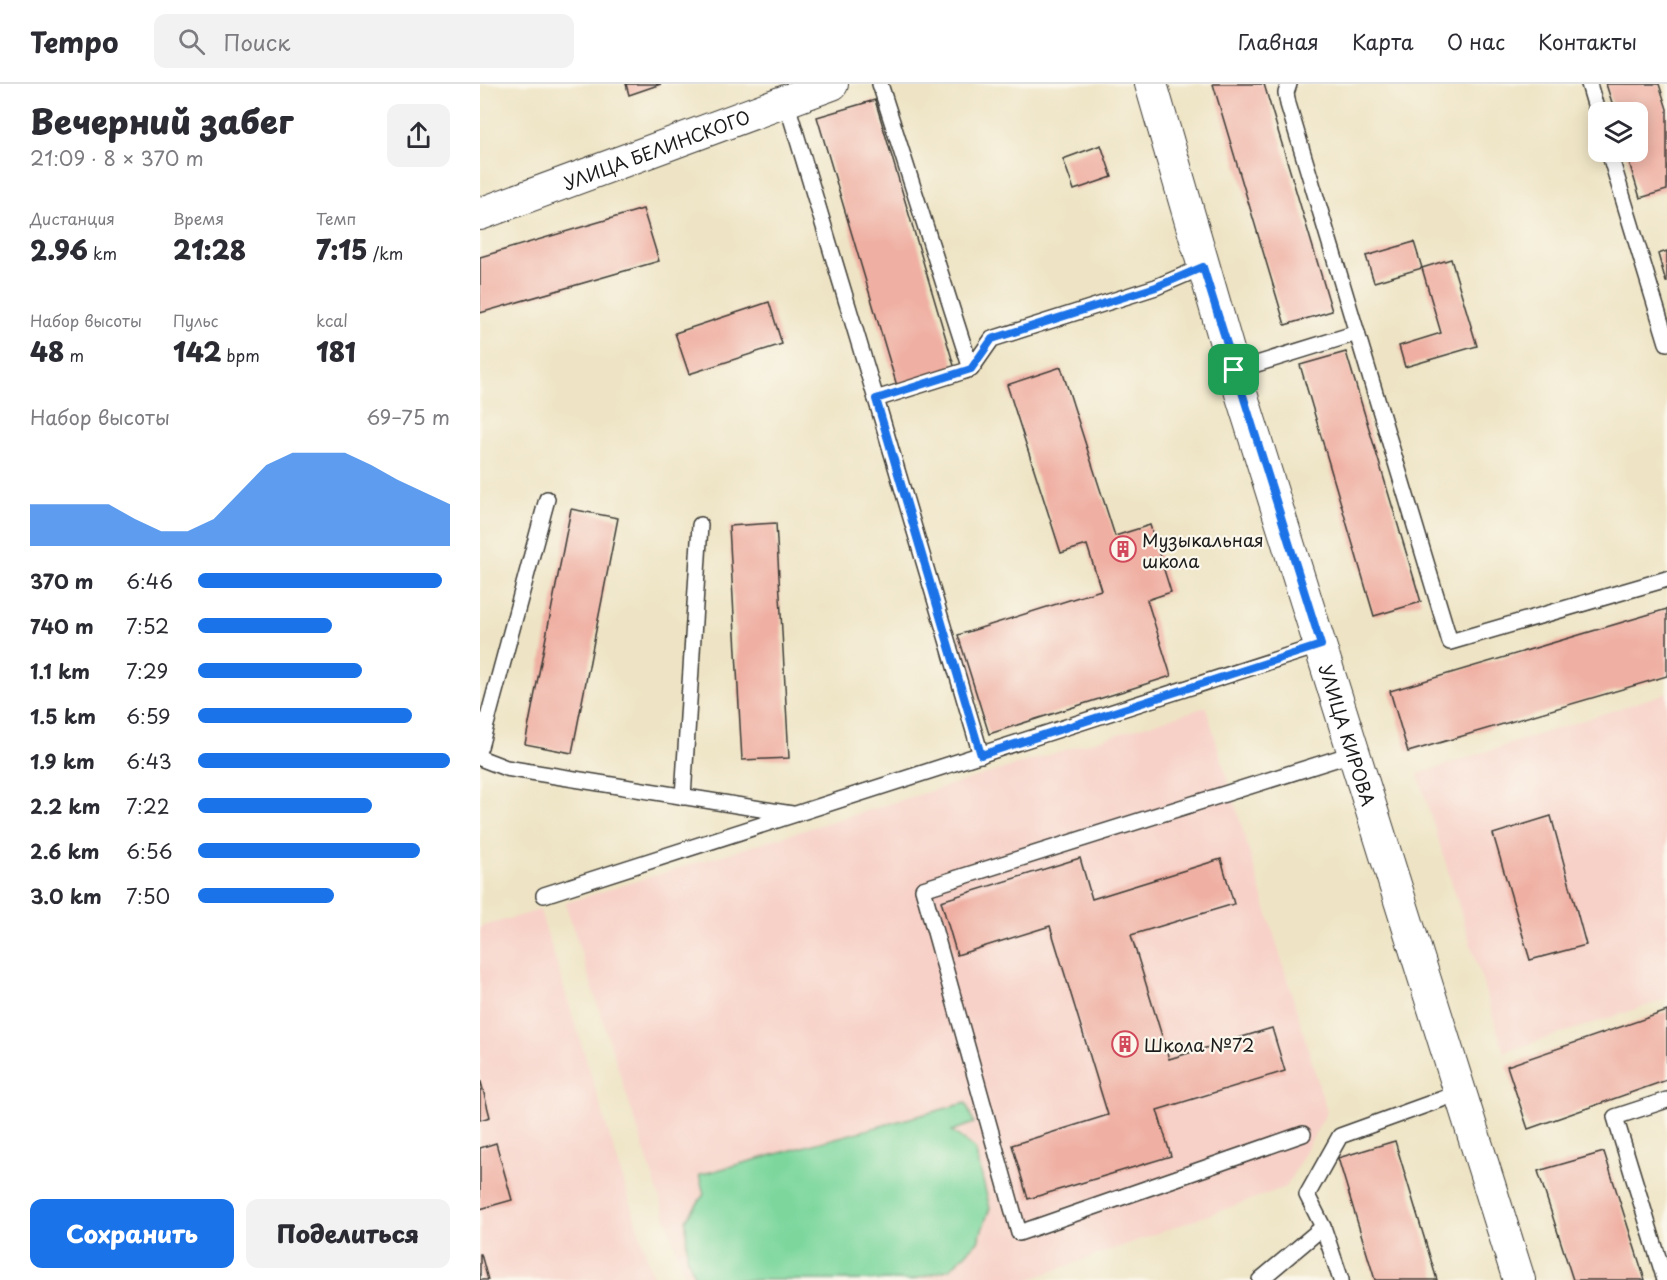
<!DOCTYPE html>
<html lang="ru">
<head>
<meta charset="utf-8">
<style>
	:root { --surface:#fff; --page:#f2f2f3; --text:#2b2b33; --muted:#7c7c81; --line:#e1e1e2; --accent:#1a73e8 }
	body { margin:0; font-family:"Playpen Sans",sans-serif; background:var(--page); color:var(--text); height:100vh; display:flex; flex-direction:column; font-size:22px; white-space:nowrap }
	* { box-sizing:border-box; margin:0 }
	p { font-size:20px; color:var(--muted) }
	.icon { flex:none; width:33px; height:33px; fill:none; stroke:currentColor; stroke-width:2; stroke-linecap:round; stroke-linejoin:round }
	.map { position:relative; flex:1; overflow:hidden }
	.panel { display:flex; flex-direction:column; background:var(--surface); width:480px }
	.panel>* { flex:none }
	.tools { position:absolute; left:1108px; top:18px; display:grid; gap:12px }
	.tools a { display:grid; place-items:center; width:60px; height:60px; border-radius:12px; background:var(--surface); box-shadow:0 3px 15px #0003; font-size:30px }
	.pin { position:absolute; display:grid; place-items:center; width:51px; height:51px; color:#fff; margin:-26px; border-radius:12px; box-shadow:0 3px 9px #0006 }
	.round { display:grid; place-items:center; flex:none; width:63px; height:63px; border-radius:12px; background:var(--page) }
	.summary { display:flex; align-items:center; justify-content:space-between; height:102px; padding:0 30px }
	h1 { font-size:33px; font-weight:800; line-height:45px }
	.metrics { display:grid; grid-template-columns:repeat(3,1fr); gap:9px; height:102px; padding:6px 30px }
	.metrics div { display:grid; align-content:center }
	.metrics b { font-size:26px; font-weight:800 }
	.metrics small { font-size:16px; font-weight:400 }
	.metrics p { font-size:16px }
	.chart { height:168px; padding:12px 30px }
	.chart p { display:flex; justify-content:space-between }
	.chart svg { width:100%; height:108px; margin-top:6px; fill:var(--accent); opacity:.7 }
	.cta { display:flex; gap:12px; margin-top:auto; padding:12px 30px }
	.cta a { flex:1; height:69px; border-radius:12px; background:var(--accent); color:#fff; font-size:24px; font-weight:800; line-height:69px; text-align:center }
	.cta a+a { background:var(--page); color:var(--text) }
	ul { padding:0 30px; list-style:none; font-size:20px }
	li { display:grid; grid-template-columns:96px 72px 1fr; align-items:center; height:45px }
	li i { height:15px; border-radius:8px; background:var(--accent) }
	header { display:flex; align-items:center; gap:36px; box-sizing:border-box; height:84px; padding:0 30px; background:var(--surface); border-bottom:2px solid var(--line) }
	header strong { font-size:28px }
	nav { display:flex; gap:33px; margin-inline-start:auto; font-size:21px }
	.search { width:420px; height:54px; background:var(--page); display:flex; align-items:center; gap:15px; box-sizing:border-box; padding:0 21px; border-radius:12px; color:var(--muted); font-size:22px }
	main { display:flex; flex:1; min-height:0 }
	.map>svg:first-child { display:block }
	.built { fill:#f7d1c8 }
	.garden { fill:#7dd79d; stroke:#4c7a5c; stroke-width:1.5 }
	.building { fill:#efafa2 }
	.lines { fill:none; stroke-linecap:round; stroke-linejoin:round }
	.service-casing { stroke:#3c3a35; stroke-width:18 }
	.minor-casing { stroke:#3c3a35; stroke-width:34 }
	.service { stroke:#fff; stroke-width:15 }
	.minor { stroke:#fff; stroke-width:32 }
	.route-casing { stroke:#fff; stroke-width:12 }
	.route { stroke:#1a73e8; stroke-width:8 }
	.labels { text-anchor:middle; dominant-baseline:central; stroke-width:4.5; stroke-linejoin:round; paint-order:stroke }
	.street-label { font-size:18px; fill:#1c1c1c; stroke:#fbf7ec }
	.poi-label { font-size:18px; fill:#1c1c1c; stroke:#fbf7ec; text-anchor:start }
</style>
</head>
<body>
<header>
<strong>Tempo</strong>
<div class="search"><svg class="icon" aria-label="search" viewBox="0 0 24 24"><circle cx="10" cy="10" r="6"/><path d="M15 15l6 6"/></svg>Поиск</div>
<nav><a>Главная</a><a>Карта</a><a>О нас</a><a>Контакты</a></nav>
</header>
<main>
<section class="panel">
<div class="summary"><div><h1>Вечерний забег</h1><p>21:09 · 8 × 370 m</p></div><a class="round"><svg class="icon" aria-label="share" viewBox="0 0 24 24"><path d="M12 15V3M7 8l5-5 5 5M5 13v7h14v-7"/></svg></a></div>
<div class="metrics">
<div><p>Дистанция</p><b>2.96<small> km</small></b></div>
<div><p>Время</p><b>21:28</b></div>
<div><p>Темп</p><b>7:15<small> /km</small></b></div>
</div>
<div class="metrics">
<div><p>Набор высоты</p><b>48<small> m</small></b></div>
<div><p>Пульс</p><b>142<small> bpm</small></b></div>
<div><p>kcal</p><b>181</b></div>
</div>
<div class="chart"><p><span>Набор высоты</span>69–75 m</p>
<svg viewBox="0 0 160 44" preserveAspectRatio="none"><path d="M0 44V27L10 27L20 27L30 27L40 33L50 38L60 38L70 33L80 22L90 11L100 6L110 6L120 6L130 11L140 17L150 22L160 27V44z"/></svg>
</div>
<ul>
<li><b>370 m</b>6:46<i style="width:97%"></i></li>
<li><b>740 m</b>7:52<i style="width:53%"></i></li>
<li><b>1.1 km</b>7:29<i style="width:65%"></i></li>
<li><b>1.5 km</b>6:59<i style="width:85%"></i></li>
<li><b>1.9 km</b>6:43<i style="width:100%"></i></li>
<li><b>2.2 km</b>7:22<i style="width:69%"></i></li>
<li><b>2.6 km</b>6:56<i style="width:88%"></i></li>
<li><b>3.0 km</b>7:50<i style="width:54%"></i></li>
</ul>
<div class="cta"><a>Сохранить</a><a>Поделиться</a></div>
</section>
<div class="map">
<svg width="1187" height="1196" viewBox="0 0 1187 1196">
	<rect width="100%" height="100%" fill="#fbf7ec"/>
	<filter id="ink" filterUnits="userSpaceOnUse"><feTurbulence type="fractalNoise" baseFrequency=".0167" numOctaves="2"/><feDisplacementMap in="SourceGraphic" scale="12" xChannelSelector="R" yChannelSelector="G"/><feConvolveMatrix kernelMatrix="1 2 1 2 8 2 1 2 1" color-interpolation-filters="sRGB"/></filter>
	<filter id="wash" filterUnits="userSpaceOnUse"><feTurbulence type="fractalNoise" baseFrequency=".008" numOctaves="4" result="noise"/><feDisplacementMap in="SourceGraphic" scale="24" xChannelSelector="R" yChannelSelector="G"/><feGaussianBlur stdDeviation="1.35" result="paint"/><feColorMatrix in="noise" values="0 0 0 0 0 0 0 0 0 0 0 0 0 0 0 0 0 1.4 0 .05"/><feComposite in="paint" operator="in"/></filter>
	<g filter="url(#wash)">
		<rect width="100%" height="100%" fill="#eee4c5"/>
		<!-- built -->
		<g class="built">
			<polygon points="1187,609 1187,915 1024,968 938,690"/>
			<polygon points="726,623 847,1028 806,1103 548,1196 206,1196 85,819"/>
			<polygon points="60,826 174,1196 0,1196 0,843"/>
		</g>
		<!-- garden -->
		<polygon class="garden" points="486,1019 494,1039 472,1047 495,1065 510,1124 498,1157 470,1185 432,1196 216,1196 207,1173 206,1136 224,1110 219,1091"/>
		<g id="blocks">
			<!-- building -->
			<g class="building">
				<polygon points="146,0 181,0 149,11"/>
				<polygon points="733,0 784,0 852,227 805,241"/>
				<polygon points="1126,0 1179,0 1187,25 1187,106 1160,114 1146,68 1158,68 1158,28 1135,28"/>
				<polygon points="395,16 475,285 417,302 337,33"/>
				<polygon points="621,61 632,93 594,106 583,75"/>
				<polygon points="163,125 179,177 0,229 0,173"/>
				<polygon points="934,158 942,184 894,198 886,172"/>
				<polygon points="1187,167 1187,198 1186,198 1178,170"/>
				<polygon points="971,175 997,262 925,283 919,262 961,249 942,184"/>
				<polygon points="289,218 302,260 209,290 195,249"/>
				<polygon points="866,268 941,518 894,532 820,281"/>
				<polygon points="581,283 635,452 670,441 691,508 667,516 691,592 509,650 478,551 621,506 607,461 581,469 527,301"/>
				<polygon points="91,425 138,434 92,669 45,660"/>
				<polygon points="296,439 309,674 262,676 249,442"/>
				<polygon points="1187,525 1187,592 928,668 910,607"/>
				<polygon points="1071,732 1106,861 1050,876 1013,750"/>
				<polygon points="600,774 612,815 741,775 754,820 651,851 689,975 792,944 805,987 677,1026 691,1072 548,1115 532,1061 628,1031 570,842 477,871 461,817"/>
				<polygon points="1187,927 1187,996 1048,1045 1027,982"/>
				<polygon points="1,998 10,1033 0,1036 0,999"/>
				<polygon points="915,1057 957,1196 895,1196 858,1074"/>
				<polygon points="16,1059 32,1116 0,1125 0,1064"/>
				<polygon points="1124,1068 1165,1196 1093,1196 1058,1087"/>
				<polygon points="0,1170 1,1170 8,1196 0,1196"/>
			</g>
		</g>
	</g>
	<g filter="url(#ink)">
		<use href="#blocks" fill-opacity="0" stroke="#3c3a35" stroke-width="1.5"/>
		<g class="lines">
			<!-- service casing -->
			<g class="service-casing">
				<g id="service">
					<polyline points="400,0 491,285"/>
					<polyline points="809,0 806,9 808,20 970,558 1187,495"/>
					<polyline points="1109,0 1119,34"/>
					<polyline points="306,17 396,315 491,285 512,255 676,203 723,183"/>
					<polyline points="1129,68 1187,259"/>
					<polyline points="754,287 877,249"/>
					<polyline points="396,315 501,671"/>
					<polyline points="0,663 67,415"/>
					<polyline points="0,674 26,684 312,730"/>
					<polyline points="203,713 220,441"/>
					<polyline points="64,811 841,561"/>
					<polyline points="823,1050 539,1149 443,805 875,669"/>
					<polyline points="780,1196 843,1143"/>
					<polyline points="861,1196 843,1143 827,1111 860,1052 979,1009"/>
					<polyline points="1185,1196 1135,1033 1187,1016"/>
				</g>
			</g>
			<!-- minor casing -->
			<g class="minor-casing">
				<g id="minor">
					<path id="s1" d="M671,0L754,287L1039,1196"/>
					<path id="s2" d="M0,130L352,0"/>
				</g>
			</g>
			<!-- service -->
			<use href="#service" class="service"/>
			<!-- minor -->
			<use href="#minor" class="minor"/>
		</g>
	</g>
	<g class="lines" filter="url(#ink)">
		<!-- route casing -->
		<g class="route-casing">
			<polygon id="route" points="723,183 841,561 501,671 396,315 491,285 512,255 676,203"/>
		</g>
		<!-- route -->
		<use href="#route" class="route"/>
	</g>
	<!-- icons -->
	<defs>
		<g id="building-ring" transform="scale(1.35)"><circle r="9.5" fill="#fbf7ec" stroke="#d1495b" stroke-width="1.5"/><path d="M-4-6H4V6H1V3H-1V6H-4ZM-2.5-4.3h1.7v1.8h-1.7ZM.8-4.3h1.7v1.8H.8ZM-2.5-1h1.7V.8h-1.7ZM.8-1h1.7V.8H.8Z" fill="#d1495b"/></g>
	</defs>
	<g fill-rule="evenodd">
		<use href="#building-ring" x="643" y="465"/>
		<use href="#building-ring" x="645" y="960"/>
	</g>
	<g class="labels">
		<!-- street labels -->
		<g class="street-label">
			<text stroke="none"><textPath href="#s2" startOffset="188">УЛИЦА БЕЛИНСКОГО</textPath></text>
			<text stroke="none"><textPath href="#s1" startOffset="680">УЛИЦА КИРОВА</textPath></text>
		</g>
		<!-- poi labels -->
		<g class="poi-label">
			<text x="662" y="455">Музыкальная<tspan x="662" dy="21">школа</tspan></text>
			<text x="664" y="960">Школа №72</text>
		</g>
	</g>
</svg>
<div class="tools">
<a><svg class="icon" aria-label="layers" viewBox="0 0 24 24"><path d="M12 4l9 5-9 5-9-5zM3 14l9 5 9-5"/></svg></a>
</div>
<div class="pin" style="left:754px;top:286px;background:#1e9e55"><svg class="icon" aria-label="arrive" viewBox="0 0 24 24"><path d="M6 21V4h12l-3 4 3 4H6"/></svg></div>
</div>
</main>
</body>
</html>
